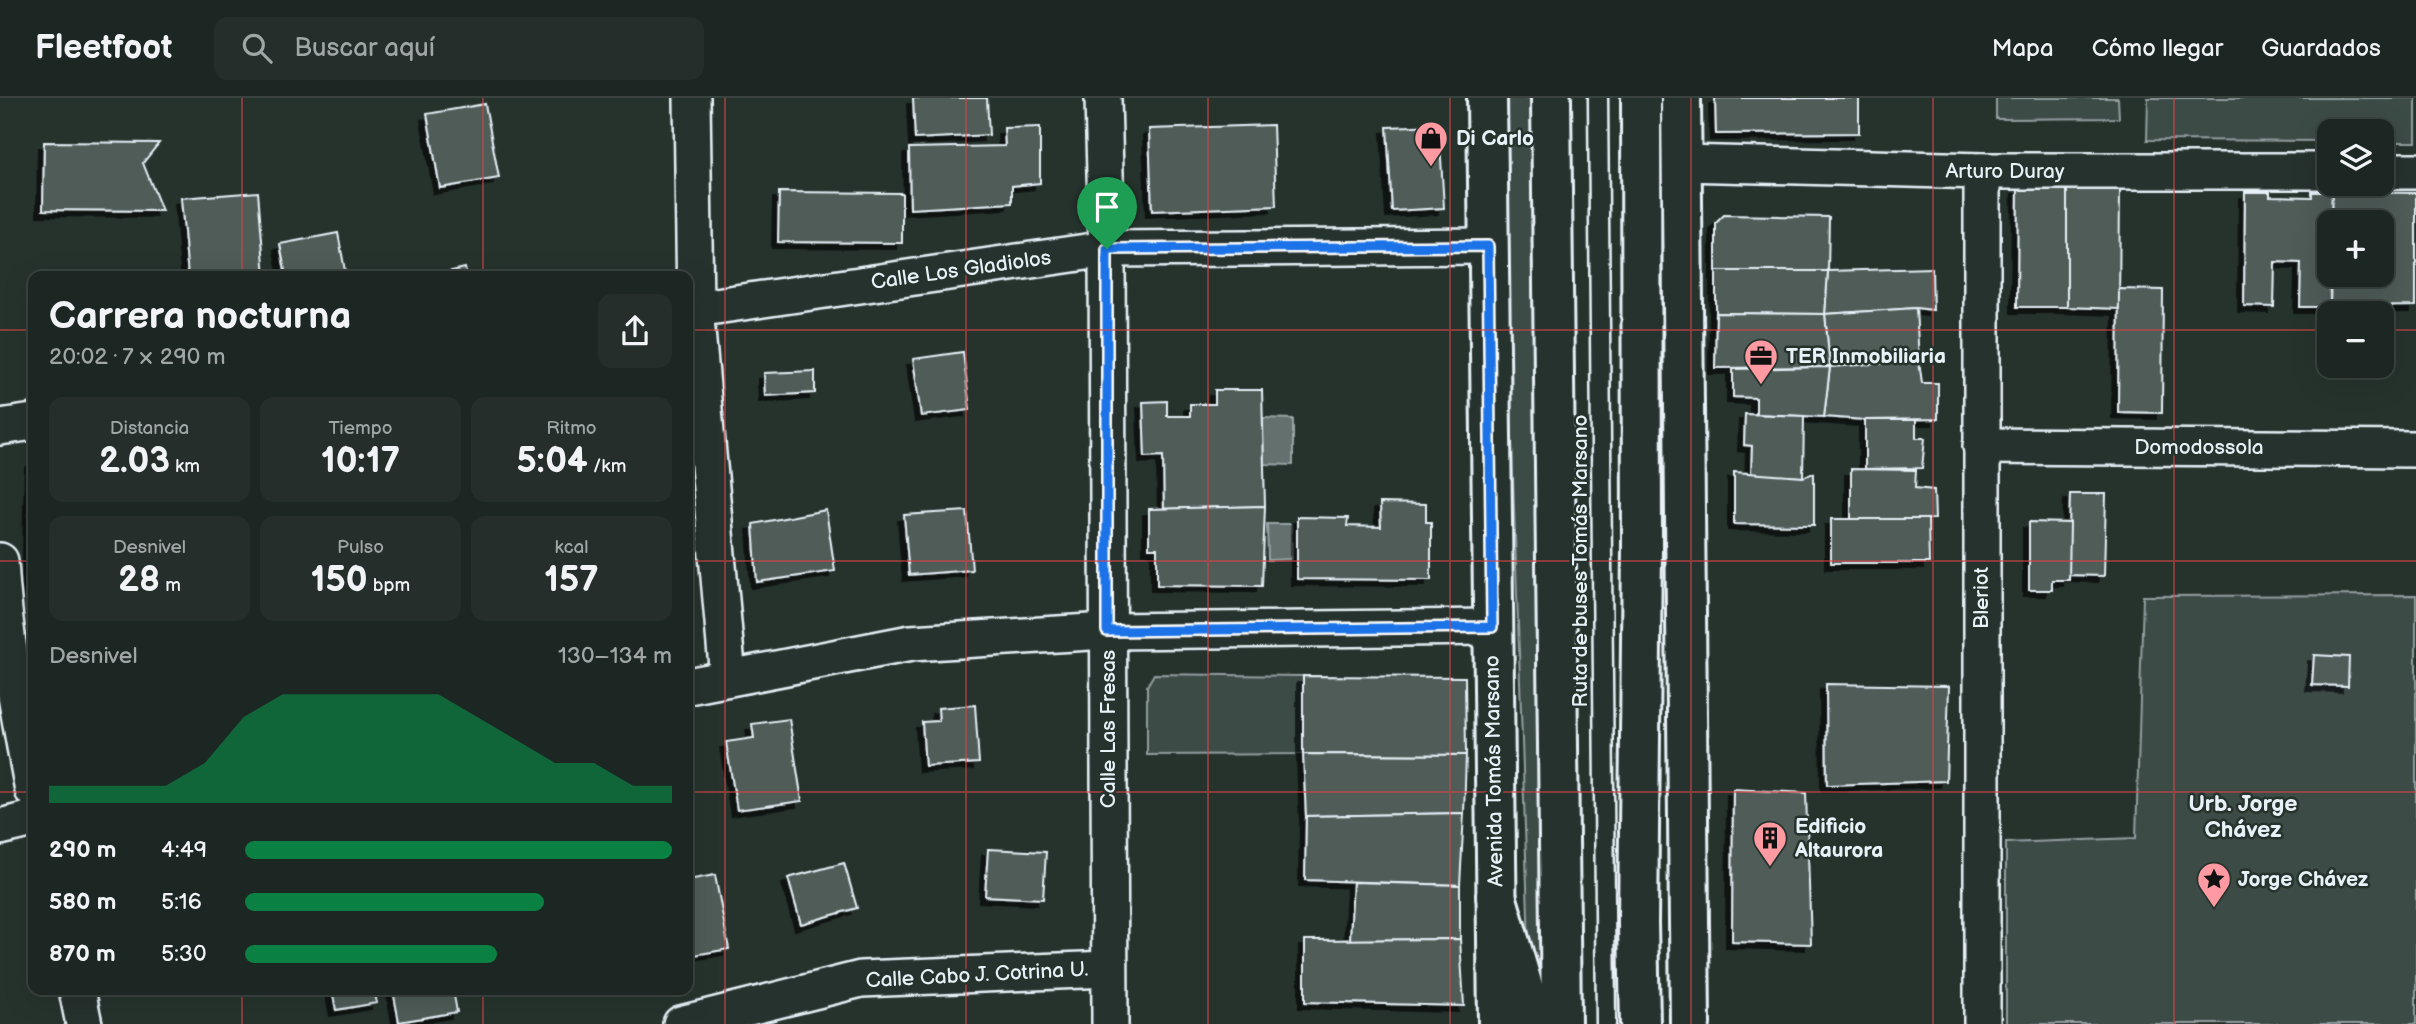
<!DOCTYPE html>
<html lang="es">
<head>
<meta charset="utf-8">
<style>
	:root { --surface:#1c2622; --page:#252e2a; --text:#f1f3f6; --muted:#a0a5a5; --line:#3a4340; --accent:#0b8043 }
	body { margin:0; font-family:"Balsamiq Sans",sans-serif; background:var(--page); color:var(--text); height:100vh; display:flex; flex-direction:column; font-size:26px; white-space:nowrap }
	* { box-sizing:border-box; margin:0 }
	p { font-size:23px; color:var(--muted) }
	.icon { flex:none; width:38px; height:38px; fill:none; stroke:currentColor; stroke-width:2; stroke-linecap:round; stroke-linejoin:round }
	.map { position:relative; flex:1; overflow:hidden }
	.sheet { position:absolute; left:28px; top:173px; width:665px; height:724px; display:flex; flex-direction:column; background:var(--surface); border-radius:14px; box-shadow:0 7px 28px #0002,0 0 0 2px var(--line) }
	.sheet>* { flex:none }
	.buttons { position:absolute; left:2317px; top:21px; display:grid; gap:14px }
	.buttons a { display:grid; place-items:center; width:77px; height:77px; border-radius:14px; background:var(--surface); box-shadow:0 7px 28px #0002,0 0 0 2px var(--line); font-size:35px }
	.pin { position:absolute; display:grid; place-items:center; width:60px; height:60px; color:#fff; margin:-72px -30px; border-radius:50% 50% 50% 0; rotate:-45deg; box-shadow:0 0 7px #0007 }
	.pin .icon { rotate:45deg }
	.round { display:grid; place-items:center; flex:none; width:74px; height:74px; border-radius:14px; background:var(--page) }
	.summary { display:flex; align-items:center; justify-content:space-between; height:119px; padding:0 21px }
	h1 { font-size:38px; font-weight:700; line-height:52px }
	.stats { display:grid; grid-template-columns:repeat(3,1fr); gap:10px; height:119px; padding:7px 21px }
	.stats div { display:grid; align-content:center; border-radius:14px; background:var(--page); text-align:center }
	.stats b { font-size:35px; font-weight:700 }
	.stats small { font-size:19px; font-weight:400 }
	.stats p { font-size:19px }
	.chart { height:196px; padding:14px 21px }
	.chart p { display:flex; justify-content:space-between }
	.chart svg { width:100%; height:126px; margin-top:7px; fill:var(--accent); opacity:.7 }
	ul { padding:0 21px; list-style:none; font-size:23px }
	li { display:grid; grid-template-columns:112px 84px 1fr; align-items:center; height:52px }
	li i { height:18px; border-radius:9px; background:var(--accent) }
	header { display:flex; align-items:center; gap:42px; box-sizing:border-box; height:98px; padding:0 35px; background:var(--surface); border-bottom:2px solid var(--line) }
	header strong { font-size:33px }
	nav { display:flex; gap:38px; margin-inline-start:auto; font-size:24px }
	.search { width:490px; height:63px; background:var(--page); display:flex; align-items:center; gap:18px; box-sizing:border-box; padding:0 24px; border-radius:14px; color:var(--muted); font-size:26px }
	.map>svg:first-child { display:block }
	.green { fill:#3e4b47; stroke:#939ea0; stroke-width:2 }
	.water { fill:#636f6d; stroke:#98a3a5; stroke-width:2 }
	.building { fill:#505c59; stroke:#e8f1f8; stroke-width:2; filter:url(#shadow) }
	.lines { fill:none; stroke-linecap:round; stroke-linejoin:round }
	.service-casing { stroke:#e8f1f8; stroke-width:23 }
	.minor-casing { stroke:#e8f1f8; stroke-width:40 }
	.tertiary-casing { stroke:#e8f1f8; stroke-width:44 }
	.primary-casing { stroke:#e8f1f8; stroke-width:44 }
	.service { stroke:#26332d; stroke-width:18 }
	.minor { stroke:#26332d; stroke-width:35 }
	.tertiary { stroke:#26332d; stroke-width:38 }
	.primary { stroke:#26332d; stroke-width:38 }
	.route-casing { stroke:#fff; stroke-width:14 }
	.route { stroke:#1a73e8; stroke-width:9 }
	.grid { fill:none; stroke:#d94647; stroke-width:2; stroke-opacity:0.55 }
	.labels { text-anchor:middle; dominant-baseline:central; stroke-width:5; stroke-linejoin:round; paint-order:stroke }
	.poi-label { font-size:21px; font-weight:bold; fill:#e8f1f8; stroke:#26332d; text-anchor:start }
	.street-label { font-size:21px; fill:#e8f1f8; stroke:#26332d }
	.neighbourhood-label { font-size:23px; font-weight:bold; fill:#e8f1f8; stroke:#26332d }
</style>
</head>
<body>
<header>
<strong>Fleetfoot</strong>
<div class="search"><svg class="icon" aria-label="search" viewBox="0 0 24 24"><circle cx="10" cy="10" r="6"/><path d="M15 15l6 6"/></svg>Buscar aquí</div>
<nav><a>Mapa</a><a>Cómo llegar</a><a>Guardados</a></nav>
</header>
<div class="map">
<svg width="2416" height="926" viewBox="0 0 2416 926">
	<defs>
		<filter id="shadow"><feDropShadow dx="-6" dy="6" stdDeviation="0" flood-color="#0009"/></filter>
	</defs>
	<rect width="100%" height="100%" fill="#26332d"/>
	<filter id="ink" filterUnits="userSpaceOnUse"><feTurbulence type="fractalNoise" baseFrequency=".0143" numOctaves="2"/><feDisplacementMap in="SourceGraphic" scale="14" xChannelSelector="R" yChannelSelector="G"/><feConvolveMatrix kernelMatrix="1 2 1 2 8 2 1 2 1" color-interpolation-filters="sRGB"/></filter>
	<g filter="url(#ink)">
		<!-- green -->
		<g class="green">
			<polygon points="1500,0 1534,0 1541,876 1530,876"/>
			<polygon points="1996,0 2118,0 2119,20 1996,21"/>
			<polygon points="2148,0 2416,0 2416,44 2382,44 2382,33 2329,33 2329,43 2147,42"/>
			<polygon points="2416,497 2416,926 2006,926 2006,745 2136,740 2143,498"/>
			<polygon points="1154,576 1303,578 1303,656 1147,657 1147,588"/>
		</g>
		<!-- water -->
		<g class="water">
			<polygon points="1263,320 1293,321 1293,367 1264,366"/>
			<polygon points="1267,426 1291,426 1292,461 1268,462"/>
		</g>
		<!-- building -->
		<g class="building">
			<polygon points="913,0 987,0 989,37 915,41"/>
			<polygon points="1715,0 1859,0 1859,35 1716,36"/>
			<polygon points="485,6 499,80 440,90 427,16"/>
			<polygon points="1273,27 1276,108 1152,113 1149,31"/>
			<polygon points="1439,27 1444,110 1392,113 1387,29"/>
			<polygon points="1040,29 1040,85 1012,88 1012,105 910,111 909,50 1005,48 1004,30"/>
			<polygon points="44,44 159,45 143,65 162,113 43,112"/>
			<polygon points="2018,90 2067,91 2067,209 2017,209"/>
			<polygon points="2067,91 2120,92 2119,211 2067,209"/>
			<polygon points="258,94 265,178 188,178 181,100"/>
			<polygon points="779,94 902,95 902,145 778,144"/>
			<polygon points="2245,94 2270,94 2270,98 2312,99 2312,94 2332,94 2331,124 2329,124 2330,209 2300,209 2301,165 2275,164 2274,209 2244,208"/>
			<polygon points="2332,94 2416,95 2416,208 2330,209 2331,177 2382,177 2382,124 2331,124"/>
			<polygon points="1724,117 1829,119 1828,173 1716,173 1716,125"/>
			<polygon points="338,135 346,178 286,178 280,146"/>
			<polygon points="465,170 467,178 444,178 443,175"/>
			<polygon points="1932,170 1933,212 1916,210 1825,216 1828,173"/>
			<polygon points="1716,173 1828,173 1825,216 1716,215"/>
			<polygon points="2119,191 2163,192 2162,315 2118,314"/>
			<polygon points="1916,210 1919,263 1830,269 1825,216"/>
			<polygon points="1716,215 1825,216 1830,269 1715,270"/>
			<polygon points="963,254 970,312 921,318 913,261"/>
			<polygon points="1919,263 1922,285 1938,285 1938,321 1865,322 1824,319 1830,269"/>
			<polygon points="1830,269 1824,319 1756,316 1756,300 1733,299 1733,271"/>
			<polygon points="815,273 815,295 765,298 764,275"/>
			<polygon points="1215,292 1262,292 1265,408 1164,411 1163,358 1145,359 1143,304 1167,303 1167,318 1190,318 1190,306 1215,306"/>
			<polygon points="1745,316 1804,318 1803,379 1751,377 1752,348 1744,347"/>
			<polygon points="1865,322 1916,322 1916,340 1925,340 1922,370 1865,371"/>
			<polygon points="33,363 33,494 28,495 31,364"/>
			<polygon points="1851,371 1916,372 1915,390 1934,392 1935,421 1851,422"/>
			<polygon points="1734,374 1803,379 1814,375 1814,427 1734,426"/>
			<polygon points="2070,396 2106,396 2104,478 2068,477"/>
			<polygon points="1380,405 1426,406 1426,424 1431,424 1431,482 1297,481 1297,419 1348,420 1347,428 1381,429"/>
			<polygon points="1265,408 1262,488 1157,487 1157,450 1149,450 1149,411"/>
			<polygon points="826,412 835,473 757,484 753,426"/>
			<polygon points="967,413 972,472 909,477 904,417"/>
			<polygon points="1831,421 1928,421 1929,465 1831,465"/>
			<polygon points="2029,424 2070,425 2069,482 2052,482 2052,492 2029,492"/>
			<polygon points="2314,557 2349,559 2348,588 2312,587"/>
			<polygon points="1303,578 1465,579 1466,657 1303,656"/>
			<polygon points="1826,586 1949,588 1946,683 1827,687"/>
			<polygon points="975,607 979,665 925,668 922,624 939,623 938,610"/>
			<polygon points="789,621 802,703 737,712 726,644 754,640 752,626"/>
			<polygon points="1303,656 1466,657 1464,715 1306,718"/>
			<polygon points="1733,691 1806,695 1811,846 1732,844"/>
			<polygon points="1464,715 1460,787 1305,782 1306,718"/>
			<polygon points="988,751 1046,754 1043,801 985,798"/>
			<polygon points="844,765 857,810 801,826 788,780"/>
			<polygon points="715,777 729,851 688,858 688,782"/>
			<polygon points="1353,784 1460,787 1460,841 1350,842"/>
			<polygon points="1460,841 1464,908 1305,904 1305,842"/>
			<polygon points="332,892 374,892 377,905 336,912"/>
			<polygon points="393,892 453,892 457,914 399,924"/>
		</g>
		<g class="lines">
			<!-- service casing -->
			<g class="service-casing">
				<polyline id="service" points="1598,0 1606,926"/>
			</g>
			<!-- minor casing -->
			<g class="minor-casing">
				<g id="minor">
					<polyline points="692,0 695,210 728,580"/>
					<polyline points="1103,0 1107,151 1110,926"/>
					<polyline points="1682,65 1982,73 2329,73"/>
					<polyline points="2382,73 2416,73"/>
					<polyline points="688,212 1107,151 1488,148"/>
					<polyline points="0,329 33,324"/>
					<polyline points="1981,348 2416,351"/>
					<path d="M0,463C4,541 19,616 33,692"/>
					<polyline points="688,588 911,545 1107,533 1492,529"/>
					<polyline points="0,729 33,721"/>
					<polyline points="77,892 84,926"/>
					<polyline points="681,926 861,881 1109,871"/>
					<polyline points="1982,926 1982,73"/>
				</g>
			</g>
			<!-- tertiary casing -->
			<g class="tertiary-casing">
				<g id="tertiary">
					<polyline points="1487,0 1498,926"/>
					<polyline points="1681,0 1690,926"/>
				</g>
			</g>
			<!-- primary casing -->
			<g class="primary-casing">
				<g id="primary">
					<polyline points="1551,0 1561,926"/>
					<polyline points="1496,798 1534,926"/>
					<polyline points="1640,926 1638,825 1642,451 1641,0"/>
				</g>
			</g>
			<!-- service -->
			<use href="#service" class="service"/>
			<!-- minor -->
			<use href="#minor" class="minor"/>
			<!-- tertiary -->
			<use href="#tertiary" class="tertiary"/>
			<!-- primary -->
			<use href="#primary" class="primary"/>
		</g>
	</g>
	<g class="lines" filter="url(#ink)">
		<!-- route casing -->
		<g class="route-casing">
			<polygon id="route" points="1488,148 1492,529 1107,533 1107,151"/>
		</g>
		<!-- route -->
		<use href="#route" class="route"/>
	</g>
	<!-- grid -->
	<path class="grid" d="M242,0V178M483,0V178M725,0V926M966,0V926M1208,0V926M1450,0V926M1691,0V926M1933,0V926M2174,0V926M0,232H33M688,232H2329M2382,232H2416M0,463H33M688,463H2416M0,694H33M688,694H2416M242,892V926M483,892V926"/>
	<!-- icons -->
	<defs>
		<g id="shop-pin" transform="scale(1.75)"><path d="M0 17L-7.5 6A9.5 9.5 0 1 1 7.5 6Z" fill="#ff9aa2" stroke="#26332d"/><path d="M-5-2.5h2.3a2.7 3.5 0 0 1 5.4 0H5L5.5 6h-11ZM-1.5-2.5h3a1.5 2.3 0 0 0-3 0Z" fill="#111"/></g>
		<g id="office-pin" transform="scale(1.75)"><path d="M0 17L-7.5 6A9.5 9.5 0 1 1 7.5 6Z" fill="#ff9aa2" stroke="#26332d"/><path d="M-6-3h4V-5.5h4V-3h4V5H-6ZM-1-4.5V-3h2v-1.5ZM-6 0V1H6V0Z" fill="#111"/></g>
		<g id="building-pin" transform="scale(1.75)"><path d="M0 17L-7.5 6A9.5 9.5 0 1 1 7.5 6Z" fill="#ff9aa2" stroke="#26332d"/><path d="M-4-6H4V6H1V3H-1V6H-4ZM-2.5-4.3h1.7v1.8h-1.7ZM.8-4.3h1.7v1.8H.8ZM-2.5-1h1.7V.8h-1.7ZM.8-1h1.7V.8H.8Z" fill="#111"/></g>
		<g id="sight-pin" transform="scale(1.75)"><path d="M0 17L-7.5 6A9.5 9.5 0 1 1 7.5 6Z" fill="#ff9aa2" stroke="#26332d"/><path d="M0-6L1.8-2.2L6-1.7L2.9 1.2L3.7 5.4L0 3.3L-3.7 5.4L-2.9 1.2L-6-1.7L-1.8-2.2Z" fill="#111"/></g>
	</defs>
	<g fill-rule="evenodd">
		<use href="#shop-pin" x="1431" y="40"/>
		<use href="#office-pin" x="1761" y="258"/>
		<use href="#building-pin" x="1770" y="740"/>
		<use href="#sight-pin" x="2214" y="781"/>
	</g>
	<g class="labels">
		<!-- poi labels -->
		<g class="poi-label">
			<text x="1456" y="40">Di Carlo</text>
			<text x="1786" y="258">TER Inmobiliaria</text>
			<text x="1795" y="728">Edificio<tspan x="1795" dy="24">Altaurora</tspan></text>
			<text x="2238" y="781">Jorge Chávez</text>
		</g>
		<!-- street labels -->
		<g class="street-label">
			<text x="2005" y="73">Arturo Duray</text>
			<text transform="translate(961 172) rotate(-8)">Calle Los Gladiolos</text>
			<text x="2199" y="349">Domodossola</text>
			<text transform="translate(1580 463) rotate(-90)">Ruta de buses Tomás Marsano</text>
			<text transform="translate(1981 500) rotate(-90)">Bleriot</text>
			<text transform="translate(1108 631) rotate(-90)">Calle Las Fresas</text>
			<text transform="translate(1494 673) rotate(-91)">Avenida Tomás Marsano</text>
			<text transform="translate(977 877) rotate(-3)">Calle Cabo J. Cotrina U.</text>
		</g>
		<!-- neighbourhood labels -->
		<g class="neighbourhood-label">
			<text x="2243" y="706">Urb. Jorge<tspan x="2243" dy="26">Chávez</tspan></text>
		</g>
	</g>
</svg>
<div class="buttons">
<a><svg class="icon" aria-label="layers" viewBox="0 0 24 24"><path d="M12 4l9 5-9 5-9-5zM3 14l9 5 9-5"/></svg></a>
<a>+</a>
<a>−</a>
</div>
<div class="pin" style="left:1107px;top:151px;background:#1e9e55"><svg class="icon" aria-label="arrive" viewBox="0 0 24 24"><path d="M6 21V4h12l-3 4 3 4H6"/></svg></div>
<section class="sheet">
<div class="summary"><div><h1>Carrera nocturna</h1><p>20:02 · 7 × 290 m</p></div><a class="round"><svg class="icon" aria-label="share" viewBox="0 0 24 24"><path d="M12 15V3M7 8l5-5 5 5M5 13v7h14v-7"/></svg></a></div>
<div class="stats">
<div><p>Distancia</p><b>2.03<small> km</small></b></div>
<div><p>Tiempo</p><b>10:17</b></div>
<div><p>Ritmo</p><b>5:04<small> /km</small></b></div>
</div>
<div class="stats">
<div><p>Desnivel</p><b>28<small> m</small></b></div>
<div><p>Pulso</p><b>150<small> bpm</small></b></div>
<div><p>kcal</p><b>157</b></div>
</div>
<div class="chart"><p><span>Desnivel</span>130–134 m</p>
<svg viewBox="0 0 160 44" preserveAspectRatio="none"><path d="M0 44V38L10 38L20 38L30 38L40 30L50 14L60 6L70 6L80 6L90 6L100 6L110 14L120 22L130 30L140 30L150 38L160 38V44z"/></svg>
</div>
<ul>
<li><b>290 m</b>4:49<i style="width:100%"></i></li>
<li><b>580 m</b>5:16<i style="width:70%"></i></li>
<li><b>870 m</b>5:30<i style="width:59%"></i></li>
</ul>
</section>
</div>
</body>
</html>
